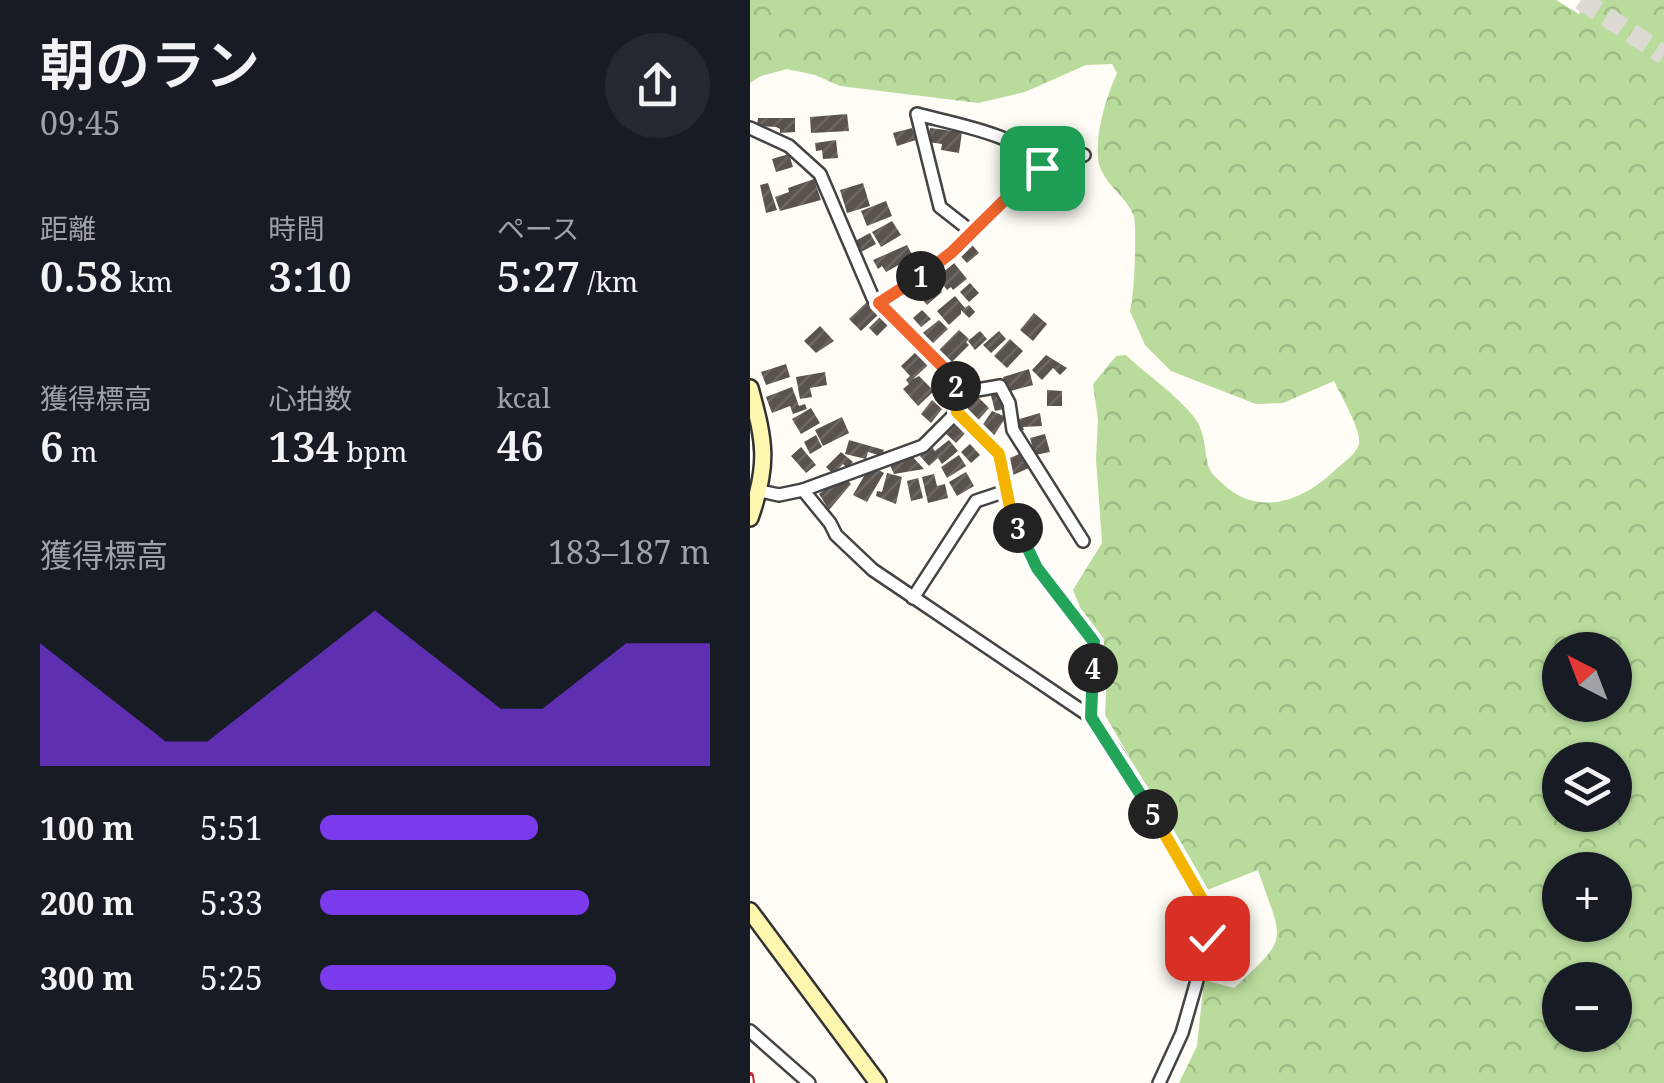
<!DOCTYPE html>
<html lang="ja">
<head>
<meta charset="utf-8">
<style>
	:root { --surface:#171b24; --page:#242831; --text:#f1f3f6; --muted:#9ea1a6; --accent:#7c3aed }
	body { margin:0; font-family:"Noto Serif","Noto Sans JP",serif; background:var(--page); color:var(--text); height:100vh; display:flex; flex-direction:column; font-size:38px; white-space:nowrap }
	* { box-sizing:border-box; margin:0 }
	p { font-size:32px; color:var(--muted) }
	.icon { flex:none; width:55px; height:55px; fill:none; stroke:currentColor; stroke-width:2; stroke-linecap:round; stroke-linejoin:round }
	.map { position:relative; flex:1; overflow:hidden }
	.sheet { display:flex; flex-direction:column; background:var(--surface); width:750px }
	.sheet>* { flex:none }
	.needle { width:65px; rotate:318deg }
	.fabs { position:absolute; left:792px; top:632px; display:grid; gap:20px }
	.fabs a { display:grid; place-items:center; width:90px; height:90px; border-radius:50%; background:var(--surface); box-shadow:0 2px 8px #0004; font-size:50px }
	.pin { position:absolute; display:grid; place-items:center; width:85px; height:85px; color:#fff; margin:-42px; border-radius:20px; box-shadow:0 5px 15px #0006 }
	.km { position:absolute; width:50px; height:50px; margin:-25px; border-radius:50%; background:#222; color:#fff; font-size:28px; line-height:50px; text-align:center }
	.round { display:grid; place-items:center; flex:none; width:105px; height:105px; border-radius:52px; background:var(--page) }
	.head { display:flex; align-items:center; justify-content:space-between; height:170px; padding:0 40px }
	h1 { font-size:55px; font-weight:600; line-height:75px }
	.metrics { display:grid; grid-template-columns:repeat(3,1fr); gap:15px; height:170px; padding:10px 40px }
	.metrics div { display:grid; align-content:center }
	.metrics b { font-size:42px; font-weight:600 }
	.metrics small { font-size:28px; font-weight:400 }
	.metrics p { font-size:28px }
	.chart { height:280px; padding:20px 40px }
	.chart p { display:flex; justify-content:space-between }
	.chart svg { width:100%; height:180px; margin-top:10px; fill:var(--accent); opacity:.7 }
	ul { padding:0 40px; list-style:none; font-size:32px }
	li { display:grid; grid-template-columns:160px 120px 1fr; align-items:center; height:75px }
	li i { height:25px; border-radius:12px; background:var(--accent) }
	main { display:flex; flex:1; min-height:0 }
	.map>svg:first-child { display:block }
	.forest { fill:url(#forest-crowns); fill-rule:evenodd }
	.building { fill:url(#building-hatch) }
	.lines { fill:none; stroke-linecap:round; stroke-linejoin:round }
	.motorway-tunnel { stroke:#dbdad3; stroke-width:20; stroke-dasharray:20 10; stroke-linecap:butt }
	.minor-casing { stroke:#444; stroke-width:16 }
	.secondary-casing { stroke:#333; stroke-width:20 }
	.minor { stroke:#fff; stroke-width:11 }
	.secondary { stroke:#fff6b0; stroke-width:15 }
	.rail-casing { stroke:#c4262e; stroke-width:8 }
	.rail { stroke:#fff; stroke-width:4; stroke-dasharray:11; stroke-linecap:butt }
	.split-1-casing { stroke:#fff; stroke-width:20 }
	.split-2-casing { stroke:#fff; stroke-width:20 }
	.split-3-casing { stroke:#fff; stroke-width:20 }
	.split-4-casing { stroke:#fff; stroke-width:20 }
	.split-5-casing { stroke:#fff; stroke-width:20 }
	.split-6-casing { stroke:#fff; stroke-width:20 }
	.split-1 { stroke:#f0652b; stroke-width:12 }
	.split-2 { stroke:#f0652b; stroke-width:12 }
	.split-3 { stroke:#f5b400; stroke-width:12 }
	.split-4 { stroke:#22a559; stroke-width:12 }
	.split-5 { stroke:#22a559; stroke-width:12 }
	.split-6 { stroke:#f5b400; stroke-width:12 }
</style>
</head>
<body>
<main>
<section class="sheet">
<div class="head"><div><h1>朝のラン</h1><p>09:45</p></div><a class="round"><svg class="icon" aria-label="share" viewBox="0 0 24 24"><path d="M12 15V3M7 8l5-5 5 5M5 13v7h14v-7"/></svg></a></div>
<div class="metrics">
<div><p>距離</p><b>0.58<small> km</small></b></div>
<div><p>時間</p><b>3:10</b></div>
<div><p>ペース</p><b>5:27<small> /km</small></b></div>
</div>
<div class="metrics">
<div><p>獲得標高</p><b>6<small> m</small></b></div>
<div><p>心拍数</p><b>134<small> bpm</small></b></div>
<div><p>kcal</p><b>46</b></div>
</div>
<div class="chart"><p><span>獲得標高</span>183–187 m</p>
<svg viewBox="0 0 160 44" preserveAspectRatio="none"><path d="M0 44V14L10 22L20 30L30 38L40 38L50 30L60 22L70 14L80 6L90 14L100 22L110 30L120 30L130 22L140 14L150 14L160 14V44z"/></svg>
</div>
<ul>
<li><b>100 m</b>5:51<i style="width:56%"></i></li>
<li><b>200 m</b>5:33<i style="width:69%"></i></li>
<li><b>300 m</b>5:25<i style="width:76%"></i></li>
</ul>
</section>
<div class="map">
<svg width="914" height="1083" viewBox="0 0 914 1083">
	<defs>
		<pattern id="forest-crowns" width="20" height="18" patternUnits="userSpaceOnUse" patternTransform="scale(2.5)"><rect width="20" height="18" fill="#b9dc9c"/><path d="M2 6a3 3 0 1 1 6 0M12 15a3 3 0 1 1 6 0" fill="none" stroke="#9ebc85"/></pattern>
		<pattern id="building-hatch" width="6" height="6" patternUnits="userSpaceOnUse" patternTransform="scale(2.5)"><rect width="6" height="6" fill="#5a524d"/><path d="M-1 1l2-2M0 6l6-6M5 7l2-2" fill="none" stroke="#6d6662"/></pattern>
	</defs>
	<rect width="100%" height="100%" fill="#fffdf5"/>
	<!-- forest -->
	<path class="forest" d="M0,0H806L829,14L835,0H914V1083H429L447,1046L454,980L484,988C542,935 532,942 508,870L452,892L441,863L355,715L357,673L323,590L352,543L346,459L348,420L343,384L366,356L376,355C397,375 426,394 444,417C456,432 454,451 459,468C462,475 469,480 474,485C509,517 552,501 583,472C590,465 606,455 609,444C612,431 590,394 584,381L533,403L506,404L421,371L395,345L380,311C384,302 387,228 384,217C377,195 349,182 348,157C346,130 356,98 367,73L362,64L336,65L275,92L228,103L90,86L65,75L37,69L11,76L0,83ZM810,650H865V705H810ZM810,760H865V815H810ZM810,870H865V925H810ZM810,980H865V1035H810Z"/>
	<!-- building -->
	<g class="building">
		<polygon points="97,114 99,131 61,133 60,117"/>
		<polygon points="8,118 45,118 45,132 30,133 30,129 26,127 7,126"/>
		<polygon points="162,128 166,140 147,146 143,133"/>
		<polygon points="180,128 212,132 209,153 191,150 192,144 178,142"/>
		<polygon points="86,140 88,158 73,159 72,150 66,151 65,143"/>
		<polygon points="39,154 43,167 26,172 22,159"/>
		<polygon points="64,179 71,200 30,211 25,197 39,192 38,188"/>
		<polygon points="18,183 27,210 16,213 10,185"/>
		<polygon points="113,183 120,206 97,213 90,190"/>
		<polygon points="136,201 142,216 117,226 111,211"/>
		<polygon points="142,221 151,235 131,247 122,232"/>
		<polygon points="120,233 126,244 111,252 105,241"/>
		<polygon points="218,240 229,253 217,263 206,251"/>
		<polygon points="157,245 170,270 161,275 154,262 136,272 132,266 128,269 123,260"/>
		<polygon points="204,263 217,279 203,290 201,287 197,290 187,277"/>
		<polygon points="181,279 192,292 177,305 166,292"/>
		<polygon points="220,283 229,293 219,302 210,292"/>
		<polygon points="205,296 215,308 219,305 225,312 219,318 211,310 211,314 199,325 187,311"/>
		<polygon points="117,302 129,314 111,331 99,319"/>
		<polygon points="172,310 181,319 171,327 163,318"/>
		<polygon points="284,313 297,324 283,341 270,330"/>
		<polygon points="131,316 139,324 127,336 119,328"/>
		<polygon points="189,320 198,329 179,347 169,336"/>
		<polygon points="70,326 84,341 66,353 54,341"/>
		<polygon points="209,330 219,339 216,342 219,345 200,364 187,352"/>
		<polygon points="230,331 237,339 225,350 218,341"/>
		<polygon points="249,331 256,339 241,353 233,345"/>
		<polygon points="260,339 273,351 257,368 244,356"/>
		<polygon points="168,350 190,369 185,373 178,365 163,379 169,376 184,391 168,406 153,389 159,384 156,380 160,376 151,366"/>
		<polygon points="296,355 317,368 310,375 303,368 292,380 282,370"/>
		<polygon points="36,364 40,377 16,385 11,372"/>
		<polygon points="279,369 283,385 257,392 253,377"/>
		<polygon points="75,372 77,385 60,388 62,397 50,399 46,377"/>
		<polygon points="42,387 49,406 55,404 57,409 43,414 40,406 22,413 16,397"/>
		<polygon points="250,389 255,409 245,411 240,392"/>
		<polygon points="297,390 312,391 312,406 297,406"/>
		<polygon points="227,396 239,408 223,426 210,414"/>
		<polygon points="182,400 192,409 181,423 171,414"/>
		<polygon points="61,408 70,423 51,434 42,419"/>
		<polygon points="242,411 256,417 241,440 228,432"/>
		<polygon points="290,413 292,426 273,427 274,430 265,431 263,421"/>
		<polygon points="92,417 99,433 73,446 65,430"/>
		<polygon points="207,417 220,428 206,443 194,432"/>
		<polygon points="295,434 300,452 285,455 280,438"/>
		<polygon points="66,435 72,447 60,454 54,442"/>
		<polygon points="99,440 134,450 132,456 118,452 116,459 95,454"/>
		<polygon points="199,440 208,451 192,464 188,458 179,466 170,456 181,446 185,451"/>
		<polygon points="220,444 230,455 221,463 211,452"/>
		<polygon points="51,447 66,465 56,473 41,456"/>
		<polygon points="91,452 103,462 97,468 93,464 83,474 76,467"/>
		<polygon points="274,452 281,467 261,476 255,460"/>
		<polygon points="161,455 174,469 144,474 139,463"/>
		<polygon points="209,455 216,466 197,478 191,467"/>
		<polygon points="124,467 134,473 117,502 103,495 117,471 120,473"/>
		<polygon points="216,472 224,486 207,496 199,482"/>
		<polygon points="137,473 152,477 146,504 126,496 127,491 132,492"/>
		<polygon points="184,474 187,486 195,484 198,498 178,503 172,477"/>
		<polygon points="94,476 101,484 79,510 69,494"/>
		<polygon points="168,478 173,498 161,501 157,481"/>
	</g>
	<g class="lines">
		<!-- motorway-tunnel -->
		<polyline class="motorway-tunnel" points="831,0 914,55"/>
		<!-- minor casing -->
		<g class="minor-casing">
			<g id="minor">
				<polyline points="0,128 39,146 70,174 123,298 196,370 210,393 207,412 173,446 53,490 29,495 10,491"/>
				<path d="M222,232L190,207L167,114C199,123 278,136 292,167"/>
				<polyline points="129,303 183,268 286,169 334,155"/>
				<polyline points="210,393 250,386 259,403 263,430 333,541"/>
				<polyline points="207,412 249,454 261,512 287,568 344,642 341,717"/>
				<polyline points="53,490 80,523 86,535 123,570 341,717 368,755 452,899 457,938 446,984 432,1033 409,1083"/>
				<polyline points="163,598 226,501 256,491"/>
				<polyline points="0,1031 59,1083"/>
			</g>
		</g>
		<!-- secondary casing -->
		<g class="secondary-casing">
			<g id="secondary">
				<path d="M0,388C15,442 19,464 0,518"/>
				<polyline points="0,911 128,1083"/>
			</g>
		</g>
		<!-- minor -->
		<use href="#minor" class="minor"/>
		<!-- secondary -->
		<use href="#secondary" class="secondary"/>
		<!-- rail casing -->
		<g class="rail-casing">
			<polyline id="rail" points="0,1076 1,1083"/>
		</g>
		<!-- rail -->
		<use href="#rail" class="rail"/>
	</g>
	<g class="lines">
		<!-- split-1 casing -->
		<g class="split-1-casing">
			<polyline id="split-1" points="171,276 202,252 286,169 292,168"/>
		</g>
		<!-- split-2 casing -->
		<g class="split-2-casing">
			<polyline id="split-2" points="171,276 129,303 196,370 206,386"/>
		</g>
		<!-- split-3 casing -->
		<g class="split-3-casing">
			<polyline id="split-3" points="206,386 210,393 207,412 249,454 261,512 268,528"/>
		</g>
		<!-- split-4 casing -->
		<g class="split-4-casing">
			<polyline id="split-4" points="268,528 287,568 344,642 343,668"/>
		</g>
		<!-- split-5 casing -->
		<g class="split-5-casing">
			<polyline id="split-5" points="343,668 341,717 403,814"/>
		</g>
		<!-- split-6 casing -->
		<g class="split-6-casing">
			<polyline id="split-6" points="403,814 452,899 457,938"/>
		</g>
		<!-- split-1 -->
		<use href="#split-1" class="split-1"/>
		<!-- split-2 -->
		<use href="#split-2" class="split-2"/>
		<!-- split-3 -->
		<use href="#split-3" class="split-3"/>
		<!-- split-4 -->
		<use href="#split-4" class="split-4"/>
		<!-- split-5 -->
		<use href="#split-5" class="split-5"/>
		<!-- split-6 -->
		<use href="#split-6" class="split-6"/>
	</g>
</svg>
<div class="fabs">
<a><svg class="needle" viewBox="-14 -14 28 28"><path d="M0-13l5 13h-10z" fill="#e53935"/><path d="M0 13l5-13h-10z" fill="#9ea1a6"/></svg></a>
<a><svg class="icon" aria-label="layers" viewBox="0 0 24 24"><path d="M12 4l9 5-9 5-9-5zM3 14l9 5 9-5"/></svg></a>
<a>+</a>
<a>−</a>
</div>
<div class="pin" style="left:292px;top:168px;background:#1e9e55"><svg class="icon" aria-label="arrive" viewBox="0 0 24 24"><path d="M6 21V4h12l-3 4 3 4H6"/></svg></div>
<div class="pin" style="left:457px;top:938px;background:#d93025"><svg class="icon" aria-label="check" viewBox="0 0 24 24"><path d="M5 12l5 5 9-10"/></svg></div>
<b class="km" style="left:171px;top:276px">1</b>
<b class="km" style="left:206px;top:386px">2</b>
<b class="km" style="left:268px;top:528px">3</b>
<b class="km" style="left:343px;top:668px">4</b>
<b class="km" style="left:403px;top:814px">5</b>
</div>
</main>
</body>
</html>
